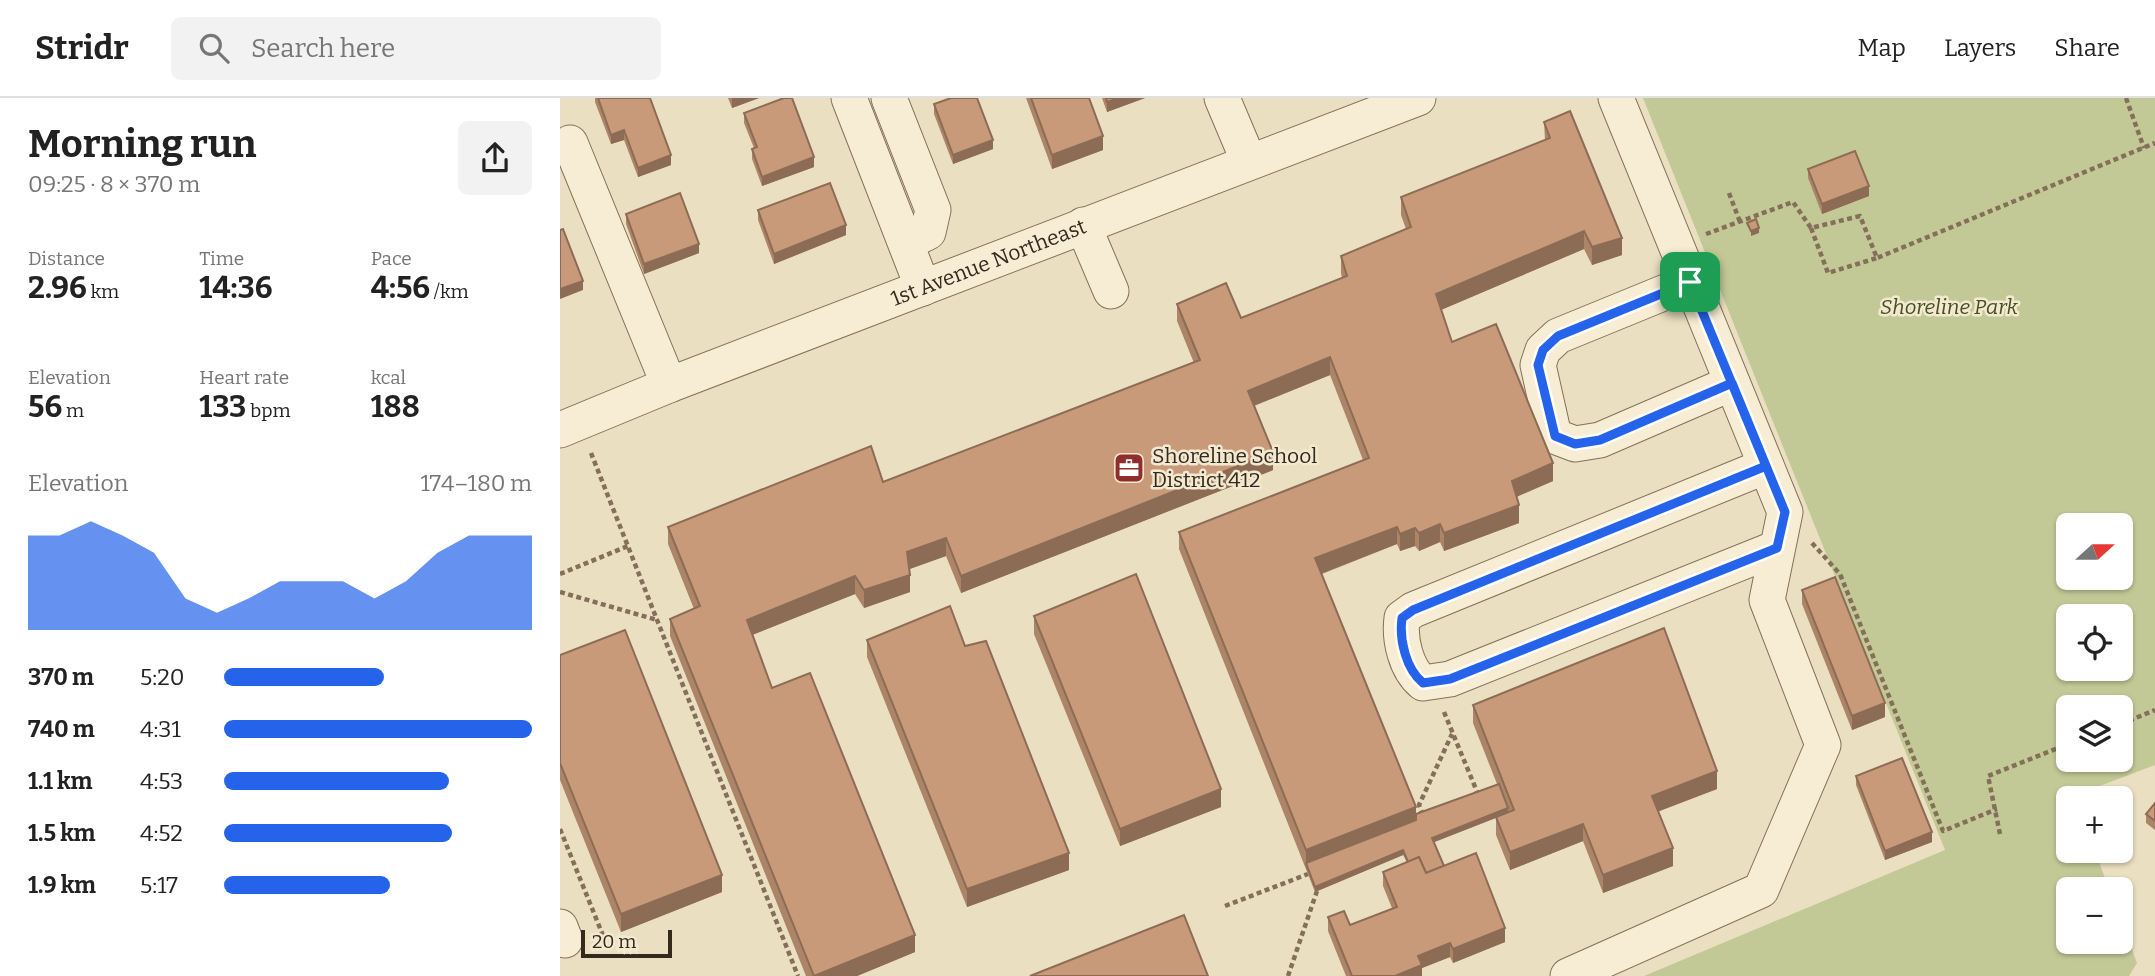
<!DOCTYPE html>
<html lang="en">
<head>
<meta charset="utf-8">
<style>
	:root { --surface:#fff; --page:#f2f2f2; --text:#222; --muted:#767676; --line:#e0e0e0; --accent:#2563eb }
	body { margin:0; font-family:Bitter,serif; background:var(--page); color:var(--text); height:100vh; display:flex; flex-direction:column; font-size:26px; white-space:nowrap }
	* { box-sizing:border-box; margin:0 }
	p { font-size:23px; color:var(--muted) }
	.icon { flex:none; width:38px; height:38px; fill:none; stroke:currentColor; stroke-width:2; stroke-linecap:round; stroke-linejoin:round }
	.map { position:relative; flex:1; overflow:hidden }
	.side { display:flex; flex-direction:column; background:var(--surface); width:560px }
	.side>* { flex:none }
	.needle { width:46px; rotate:69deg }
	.fabs { position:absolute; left:1496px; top:415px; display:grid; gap:14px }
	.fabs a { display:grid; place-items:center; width:77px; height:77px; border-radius:10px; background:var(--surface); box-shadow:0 2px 5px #0004; font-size:35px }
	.scale { position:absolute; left:21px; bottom:18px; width:91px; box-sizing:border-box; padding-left:7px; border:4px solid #34291d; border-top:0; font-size:19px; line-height:24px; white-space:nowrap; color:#34291d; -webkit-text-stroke:5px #f3e9d0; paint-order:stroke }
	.pin { position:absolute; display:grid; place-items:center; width:60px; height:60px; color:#fff; margin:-30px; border-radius:14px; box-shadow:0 4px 10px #0006 }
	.round { display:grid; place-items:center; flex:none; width:74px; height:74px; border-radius:10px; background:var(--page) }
	.head { display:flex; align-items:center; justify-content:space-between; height:119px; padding:0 28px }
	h1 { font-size:38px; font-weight:700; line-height:52px }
	.figures { display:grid; grid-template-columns:repeat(3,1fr); gap:10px; height:119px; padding:7px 28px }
	.figures div { display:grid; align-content:center }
	.figures b { font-size:30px; font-weight:700 }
	.figures small { font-size:19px; font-weight:400 }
	.figures p { font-size:19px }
	.chart { height:196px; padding:14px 28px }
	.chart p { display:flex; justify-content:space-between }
	.chart svg { width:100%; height:126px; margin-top:7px; fill:var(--accent); opacity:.7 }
	ul { padding:0 28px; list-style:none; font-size:23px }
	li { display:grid; grid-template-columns:112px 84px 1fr; align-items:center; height:52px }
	li i { height:18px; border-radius:9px; background:var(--accent) }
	header { display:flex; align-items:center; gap:42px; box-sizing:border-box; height:98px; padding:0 35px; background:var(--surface); border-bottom:2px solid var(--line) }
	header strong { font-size:33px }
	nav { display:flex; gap:38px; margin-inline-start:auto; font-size:24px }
	.search { width:490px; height:63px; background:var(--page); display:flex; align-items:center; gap:18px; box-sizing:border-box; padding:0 24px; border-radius:10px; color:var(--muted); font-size:26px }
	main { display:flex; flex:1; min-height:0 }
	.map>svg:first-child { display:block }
	.green { fill:#c3c996; fill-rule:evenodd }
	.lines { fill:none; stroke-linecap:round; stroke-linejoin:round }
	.minor-casing { stroke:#84705a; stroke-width:37 }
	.path { stroke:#84705a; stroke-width:4.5; stroke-dasharray:5 3.5; stroke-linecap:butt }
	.minor { stroke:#f7edd4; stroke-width:35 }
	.wall { fill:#ac8468 }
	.shaded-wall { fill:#8c6c55 }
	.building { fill:#c89a79; stroke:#8c6c55; stroke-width:2 }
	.route-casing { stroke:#fff; stroke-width:14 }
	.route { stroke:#2563eb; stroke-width:9 }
	.labels { text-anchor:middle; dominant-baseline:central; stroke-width:5; stroke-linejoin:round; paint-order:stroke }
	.street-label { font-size:21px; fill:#34291d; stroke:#f3e9d0 }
	.park-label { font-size:21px; font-style:italic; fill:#455025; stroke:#f3e9d0 }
	.poi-label { font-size:21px; fill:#34291d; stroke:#f3e9d0; text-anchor:start }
</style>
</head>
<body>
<header>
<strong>Stridr</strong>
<div class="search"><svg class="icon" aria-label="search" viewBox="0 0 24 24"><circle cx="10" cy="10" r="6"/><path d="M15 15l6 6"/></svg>Search here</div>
<nav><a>Map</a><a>Layers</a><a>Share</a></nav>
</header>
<main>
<section class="side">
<div class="head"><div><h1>Morning run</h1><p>09:25 · 8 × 370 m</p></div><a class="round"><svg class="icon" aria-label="share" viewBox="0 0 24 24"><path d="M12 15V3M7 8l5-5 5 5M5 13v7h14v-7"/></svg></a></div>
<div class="figures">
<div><p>Distance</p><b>2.96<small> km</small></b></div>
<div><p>Time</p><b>14:36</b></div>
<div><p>Pace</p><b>4:56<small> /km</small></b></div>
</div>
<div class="figures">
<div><p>Elevation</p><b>56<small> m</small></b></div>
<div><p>Heart rate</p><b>133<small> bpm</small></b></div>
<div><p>kcal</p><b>188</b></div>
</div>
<div class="chart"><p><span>Elevation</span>174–180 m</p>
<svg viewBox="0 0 160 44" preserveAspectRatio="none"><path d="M0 44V11L10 11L20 6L30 11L40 17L50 33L60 38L70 33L80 27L90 27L100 27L110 33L120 27L130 17L140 11L150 11L160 11V44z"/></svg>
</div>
<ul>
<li><b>370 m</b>5:20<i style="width:52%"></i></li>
<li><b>740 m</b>4:31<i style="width:100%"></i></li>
<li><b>1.1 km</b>4:53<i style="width:73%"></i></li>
<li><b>1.5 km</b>4:52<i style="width:74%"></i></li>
<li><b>1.9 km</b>5:17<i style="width:54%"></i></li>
</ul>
</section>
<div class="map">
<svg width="1595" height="878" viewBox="0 0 1595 878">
	<rect width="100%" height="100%" fill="#ebdfc1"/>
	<!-- green -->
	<path class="green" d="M1083,0H1595V667L1508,700V752L1535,753L1549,791H1508V844H1561V822L1577,865L1569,878H1084L1385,752ZM1508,427H1561V480H1508ZM1508,518H1561V570H1508ZM1508,609H1561V662H1508Z"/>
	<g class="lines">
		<!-- minor casing -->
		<g class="minor-casing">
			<g id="minor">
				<polyline points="289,0 363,190"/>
				<polyline points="329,0 373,112 368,134 346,145"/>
				<polyline points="662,0 689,64"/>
				<polyline points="10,45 109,287"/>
				<polyline points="523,127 551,193"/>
				<polyline points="1130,184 998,238 983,252 978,267 994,338 1015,346 1040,342 1172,285"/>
				<path id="s1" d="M0,332L109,287L858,0"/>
				<path d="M1206,368L853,512L842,520C839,542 846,571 863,585L890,581L1217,450"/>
				<polyline points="0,829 5,842"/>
				<polyline points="1008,878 1201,792 1263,647 1207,502 1225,414 1056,0"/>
			</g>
		</g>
		<!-- path -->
		<g class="path">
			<polyline points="1566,0 1584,50"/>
			<polyline points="1169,95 1180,124"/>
			<polyline points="1251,130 1268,175 1317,160"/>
			<polyline points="1146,136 1233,104 1251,130 1300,118 1317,160 1595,45"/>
			<polyline points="31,355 238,878"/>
			<polyline points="1252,445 1280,476 1383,733 1437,711"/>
			<polyline points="0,476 68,448"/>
			<polyline points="0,494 97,522"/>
			<polyline points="884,614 918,696"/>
			<polyline points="1561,626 1595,612"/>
			<polyline points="863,717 859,707 892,636"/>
			<polyline points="0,731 44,840"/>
			<polyline points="1440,736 1428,678 1508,646"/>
			<polyline points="665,808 748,776"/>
			<polyline points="728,878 757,793"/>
		</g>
		<!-- minor -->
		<use href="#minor" class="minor"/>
	</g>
	<!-- wall -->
	<g class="wall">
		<polygon points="35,0 90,0 111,67 78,79 64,42 51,46 35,4"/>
		<polygon points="168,0 199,0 172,10"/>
		<polygon points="466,0 529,0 543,52 492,71"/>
		<polygon points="542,0 585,0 547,14"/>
		<polygon points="374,6 433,51 393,66 374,16"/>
		<polygon points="184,15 254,69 202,88 192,61 192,51 194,50 184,25"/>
		<polygon points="984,24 1062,157 1032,167 1024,151 881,212 892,244 993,383 957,398 959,425 884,453 880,444 859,453 855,448 840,453 837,446 762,476 856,716 937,686 913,625 913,607 1157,691 1098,713 1113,768 1043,795 1023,743 950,772 936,737 936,720 874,744 884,768 945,844 893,865 890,859 862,870 862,878 786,878 768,833 768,819 790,827 832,810 823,788 823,774 847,764 843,757 755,794 619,451 619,434 803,362 770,277 694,308 713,372 401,495 386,458 349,471 350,494 304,510 295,496 192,537 212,590 355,854 297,878 246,878 110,538 110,521 134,511 108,446 108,429 323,384 634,265 617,223 617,206 681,220 782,180 781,175 781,158 846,131 841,117 841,99 985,42"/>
		<polygon points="1248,71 1309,98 1262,116 1248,80"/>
		<polygon points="198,112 286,137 214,166 198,122"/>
		<polygon points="66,116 139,155 84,176 66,126"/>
		<polygon points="1242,492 1325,619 1292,632 1242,506"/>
		<polygon points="474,518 661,709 560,748 474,536"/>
		<polygon points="307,542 405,548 509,772 407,809 307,559"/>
		<polygon points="0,557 162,794 61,834 0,682"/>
		<polygon points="1296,678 1372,744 1325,762 1296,687"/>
		<polygon points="1595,705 1595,732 1586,725 1586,716"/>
	</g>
	<!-- shaded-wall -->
	<g class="shaded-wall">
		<polygon points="172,0 199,0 172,10"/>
		<polygon points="559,0 585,0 547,14 547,4"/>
		<polygon points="64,32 64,42 51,46 51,37"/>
		<polygon points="543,38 543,52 492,71 492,57"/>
		<polygon points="433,42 433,51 393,66 393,57"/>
		<polygon points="111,57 111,67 78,79 78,70"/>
		<polygon points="254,59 254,69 202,88 202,79"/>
		<polygon points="1309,88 1309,98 1262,116 1262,106"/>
		<polygon points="286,127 286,137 214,166 214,156"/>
		<polygon points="1199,130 1199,135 1191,138 1191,133"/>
		<polygon points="1024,133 1024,151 876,214 876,196"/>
		<polygon points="1062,140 1062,157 1032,167 1032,149"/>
		<polygon points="139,146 139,155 84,176 84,166"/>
		<polygon points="23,183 23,192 0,201 0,191"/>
		<polygon points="770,259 770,277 688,310 688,293"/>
		<polygon points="713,354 713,372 401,495 401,478"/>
		<polygon points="993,365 993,383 952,401 952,383"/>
		<polygon points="959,407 959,425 884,453 884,435"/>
		<polygon points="880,426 880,444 859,453 859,435"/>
		<polygon points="837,429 837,446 755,478 755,460"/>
		<polygon points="855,430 855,448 840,453 840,436"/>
		<polygon points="386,440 386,458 347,472 347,454"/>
		<polygon points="350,477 350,494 304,510 304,492"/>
		<polygon points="295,478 295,496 187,539 187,522"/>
		<polygon points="1325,605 1325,619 1292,632 1292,618"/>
		<polygon points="1157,673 1157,691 1092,716 1092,698"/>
		<polygon points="661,691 661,709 560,748 560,731"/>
		<polygon points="856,709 856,727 746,765 746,770 746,752"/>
		<polygon points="948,710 948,715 872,745 872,740"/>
		<polygon points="1023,726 1023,743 950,772 950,754"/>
		<polygon points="1372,734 1372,744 1325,762 1325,753"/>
		<polygon points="1113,750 1113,768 1043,795 1043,777"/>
		<polygon points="843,752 843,757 755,794 755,789"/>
		<polygon points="509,755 509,772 407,809 407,791"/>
		<polygon points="162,777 162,794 61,834 61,816"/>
		<polygon points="945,830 945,844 893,865 893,851"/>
		<polygon points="355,837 355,854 297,878 254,878"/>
		<polygon points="890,845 890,859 862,870 862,878 835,878 858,858"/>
	</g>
	<!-- building -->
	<g class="building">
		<polygon points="38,0 90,0 111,57 78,70 64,32 51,37"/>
		<polygon points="224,0 232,0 254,59 202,79 192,51 197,49 184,15"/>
		<polygon points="391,0 417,0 433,42 393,57 374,6"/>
		<polygon points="471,0 529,0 543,38 492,57"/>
		<polygon points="546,0 559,0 547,4"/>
		<polygon points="1010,13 1062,140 1032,149 1024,133 876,196 892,244 936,226 993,365 952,383 959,407 884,435 880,426 859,435 855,430 840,436 837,429 755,460 856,709 746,752 619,434 809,360 770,259 688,293 713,354 401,478 386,440 347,454 350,477 304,492 295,478 187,522 212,590 250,575 355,837 254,878 110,521 140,508 108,429 311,348 323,384 640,262 617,206 666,185 681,220 787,178 781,158 851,129 841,99 990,40 984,24"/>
		<polygon points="1295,53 1309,88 1262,106 1248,71"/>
		<polygon points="270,85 286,127 214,156 198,112"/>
		<polygon points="120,95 139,146 84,166 66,116"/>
		<polygon points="1196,121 1199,130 1191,133 1187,125"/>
		<polygon points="3,131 23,183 0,191 0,132"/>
		<polygon points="576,476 661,691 560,731 474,518"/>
		<polygon points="1275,479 1325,605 1292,618 1242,492"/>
		<polygon points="390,508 405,548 426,543 509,755 407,791 307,542"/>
		<polygon points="1104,530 1157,673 1092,698 1113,750 1043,777 1023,726 950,754 936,719 954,712 913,607"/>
		<polygon points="65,532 162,777 61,816 0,665 0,557"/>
		<polygon points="1342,660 1372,734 1325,753 1296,678"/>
		<polygon points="939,686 948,710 872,740 884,768 866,775 859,759 848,764 843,752 755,789 746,765 856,722 856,716"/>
		<polygon points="1595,705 1595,723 1586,716"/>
		<polygon points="916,755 945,830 893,851 890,845 858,858 862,867 835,878 792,878 768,819 784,813 790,827 837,809 823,774 859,759 866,775"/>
		<polygon points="624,817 648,878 470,878"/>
	</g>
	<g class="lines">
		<!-- route casing -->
		<g class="route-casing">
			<path id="route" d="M1130,184L998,238L983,252L978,267L995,338L1015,346L1040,342L1172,285L1225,414L1217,450L890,581L863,585C846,571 839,542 842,520L853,512L1206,368L1130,184"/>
		</g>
		<!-- route -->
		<use href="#route" class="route"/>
	</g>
	<!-- icons -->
	<defs>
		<g id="office-square" transform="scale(1.575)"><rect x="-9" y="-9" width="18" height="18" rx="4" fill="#902d2d" stroke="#f3e9d0"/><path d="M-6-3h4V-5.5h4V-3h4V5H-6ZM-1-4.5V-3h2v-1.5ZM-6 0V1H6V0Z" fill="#fff"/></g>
	</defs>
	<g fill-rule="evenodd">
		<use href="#office-square" x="569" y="370"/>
	</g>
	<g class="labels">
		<!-- street labels -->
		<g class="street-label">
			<text stroke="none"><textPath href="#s1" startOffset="460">1st Avenue Northeast</textPath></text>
		</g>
		<!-- park labels -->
		<g class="park-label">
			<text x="1389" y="209">Shoreline Park</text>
		</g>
		<!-- poi labels -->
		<g class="poi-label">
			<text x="592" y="358">Shoreline School<tspan x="592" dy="24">District 412</tspan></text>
		</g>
	</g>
</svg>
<div class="fabs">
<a><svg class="needle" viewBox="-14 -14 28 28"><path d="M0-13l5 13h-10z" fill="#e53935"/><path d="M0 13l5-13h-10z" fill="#767676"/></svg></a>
<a><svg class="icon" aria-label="locate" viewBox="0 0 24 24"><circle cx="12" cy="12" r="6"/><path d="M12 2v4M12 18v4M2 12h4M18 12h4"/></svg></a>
<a><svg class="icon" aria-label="layers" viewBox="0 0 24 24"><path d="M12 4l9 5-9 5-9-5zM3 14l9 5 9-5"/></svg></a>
<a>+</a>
<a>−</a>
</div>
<div class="scale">20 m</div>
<div class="pin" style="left:1130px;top:184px;background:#1e9e55"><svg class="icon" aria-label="arrive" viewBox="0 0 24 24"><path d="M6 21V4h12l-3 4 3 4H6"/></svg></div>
</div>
</main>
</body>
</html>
